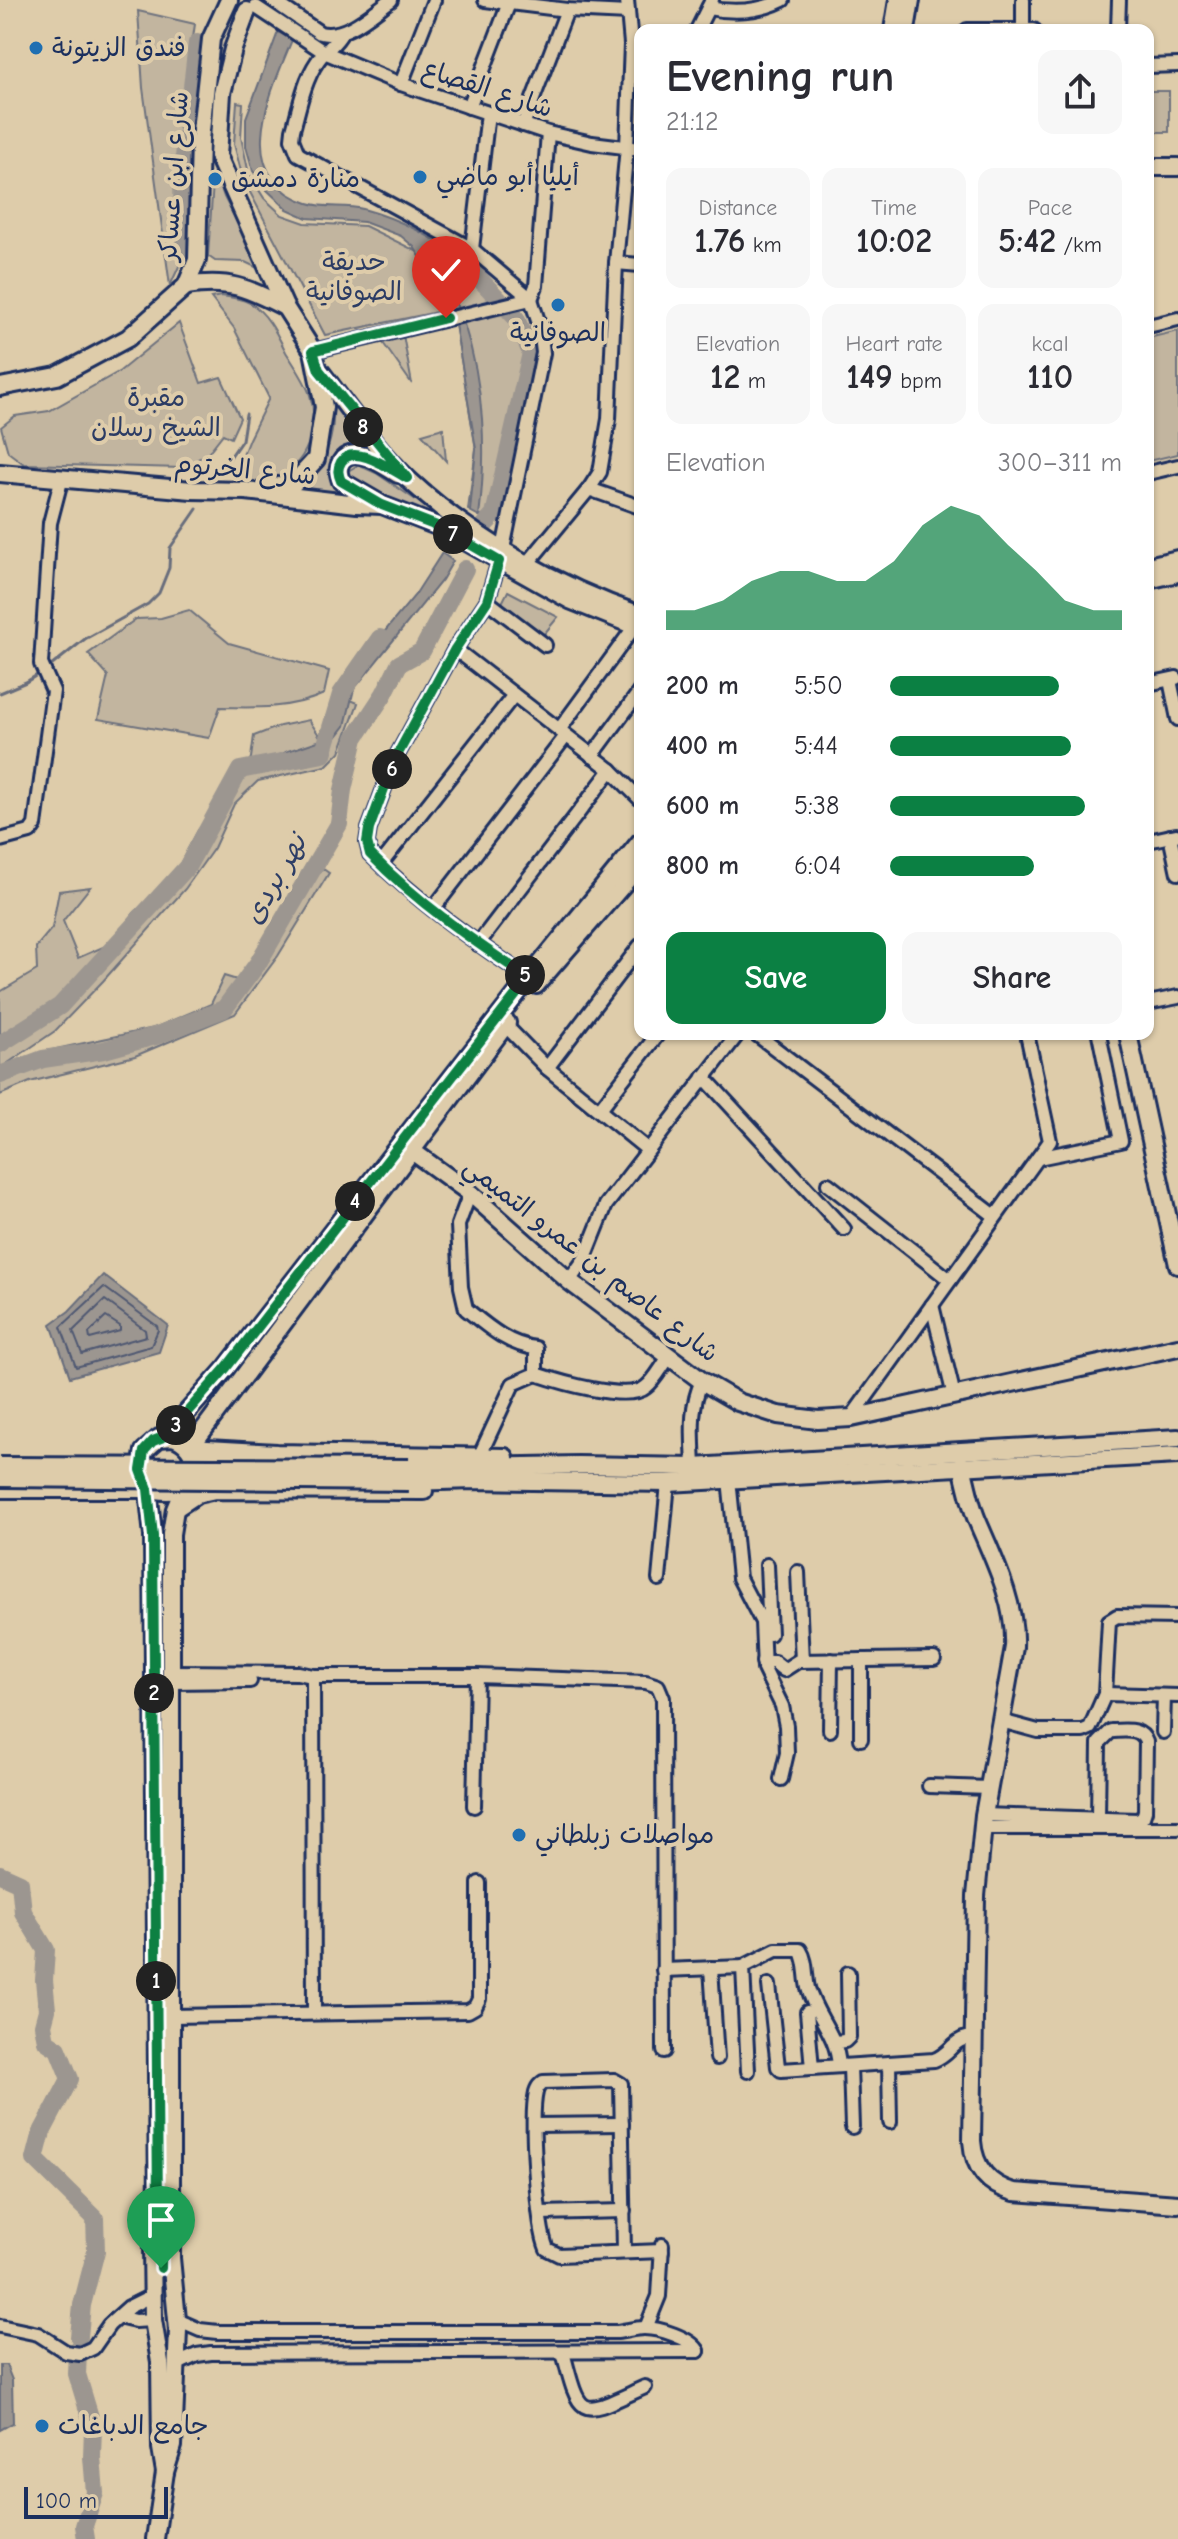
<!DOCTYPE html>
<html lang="en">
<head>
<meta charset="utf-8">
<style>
	:root { --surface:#fff; --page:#f7f7f7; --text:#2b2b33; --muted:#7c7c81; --accent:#0b8043 }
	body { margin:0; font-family:"Comic Neue","Playpen Sans Arabic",sans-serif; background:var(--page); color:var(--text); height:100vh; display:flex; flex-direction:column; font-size:30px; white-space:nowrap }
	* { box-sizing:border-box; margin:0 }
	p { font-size:26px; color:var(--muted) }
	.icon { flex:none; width:44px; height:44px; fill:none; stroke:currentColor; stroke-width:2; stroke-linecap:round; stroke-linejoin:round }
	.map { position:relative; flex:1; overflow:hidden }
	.details { position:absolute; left:634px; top:24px; width:520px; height:1016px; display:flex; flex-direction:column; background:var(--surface); border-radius:16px; box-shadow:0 2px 6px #0004 }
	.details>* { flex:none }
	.scale { position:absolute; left:24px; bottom:20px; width:144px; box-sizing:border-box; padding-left:8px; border:4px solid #1b2f5e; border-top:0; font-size:22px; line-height:28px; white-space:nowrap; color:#1b2f5e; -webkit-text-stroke:6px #deccaa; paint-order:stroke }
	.pin { position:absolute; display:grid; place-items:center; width:68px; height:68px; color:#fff; margin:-82px -34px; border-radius:50% 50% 50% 0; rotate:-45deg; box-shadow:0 0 8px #0007 }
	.pin .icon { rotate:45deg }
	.km { position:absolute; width:40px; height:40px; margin:-20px; border-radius:50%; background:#222; color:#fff; font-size:22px; line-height:40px; text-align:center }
	.round { display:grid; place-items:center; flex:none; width:84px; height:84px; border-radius:16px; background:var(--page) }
	.head { display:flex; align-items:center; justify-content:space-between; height:136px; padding:0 32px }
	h1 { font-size:44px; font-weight:700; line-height:60px }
	.figures { display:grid; grid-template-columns:repeat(3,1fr); gap:12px; height:136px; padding:8px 32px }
	.figures div { display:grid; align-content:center; border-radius:16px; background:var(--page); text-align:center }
	.figures b { font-size:34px; font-weight:700 }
	.figures small { font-size:22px; font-weight:400 }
	.figures p { font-size:22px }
	.chart { height:224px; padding:16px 32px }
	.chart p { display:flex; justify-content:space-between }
	.chart svg { width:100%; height:144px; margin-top:8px; fill:var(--accent); opacity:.7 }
	.primary-button { display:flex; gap:16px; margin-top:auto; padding:16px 32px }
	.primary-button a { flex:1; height:92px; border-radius:16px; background:var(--accent); color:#fff; font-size:32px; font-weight:700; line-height:92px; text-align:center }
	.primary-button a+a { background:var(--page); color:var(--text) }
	ul { padding:0 32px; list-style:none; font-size:26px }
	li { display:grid; grid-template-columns:128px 96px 1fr; align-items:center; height:60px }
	li i { height:20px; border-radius:10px; background:var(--accent) }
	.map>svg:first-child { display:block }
	.green { fill:#c2b59f; stroke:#6e727e; stroke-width:2 }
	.water { fill:#9c9690; stroke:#686d7c; stroke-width:2 }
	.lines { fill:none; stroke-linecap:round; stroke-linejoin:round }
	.shore { stroke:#4f5872; stroke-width:2 }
	.stream { stroke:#686d7c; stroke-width:3 }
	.river { stroke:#9c9690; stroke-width:18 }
	.minor-casing { stroke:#1b2f5e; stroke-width:18 }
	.major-casing { stroke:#1b2f5e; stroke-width:22 }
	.minor { stroke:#deccaa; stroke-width:12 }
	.major { stroke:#deccaa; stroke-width:16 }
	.major-bridge-casing { stroke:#1b2f5e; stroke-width:22; stroke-linecap:butt }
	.major-bridge { stroke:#deccaa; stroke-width:16 }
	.route-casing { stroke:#fff; stroke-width:16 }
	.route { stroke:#0b8043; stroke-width:10 }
	.poi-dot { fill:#1f6fb2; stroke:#deccaa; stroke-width:3 }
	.labels { text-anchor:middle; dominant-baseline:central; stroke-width:8; stroke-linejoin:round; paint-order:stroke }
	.poi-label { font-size:26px; fill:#1b2f5e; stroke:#deccaa; text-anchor:start }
	.street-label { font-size:26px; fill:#1b2f5e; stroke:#deccaa }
	.park-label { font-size:26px; fill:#2c3c64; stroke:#deccaa }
	.water-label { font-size:28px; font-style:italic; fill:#2e3e66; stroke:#deccaa }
</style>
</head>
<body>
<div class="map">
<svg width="1178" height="2539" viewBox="0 0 1178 2539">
	<rect width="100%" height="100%" fill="#deccaa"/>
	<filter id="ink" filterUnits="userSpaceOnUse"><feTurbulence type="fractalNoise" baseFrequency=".0125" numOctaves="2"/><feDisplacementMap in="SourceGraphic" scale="16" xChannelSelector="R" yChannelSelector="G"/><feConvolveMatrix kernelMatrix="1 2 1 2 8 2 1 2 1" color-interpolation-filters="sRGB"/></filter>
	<g filter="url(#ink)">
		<!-- green -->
		<g class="green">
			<polygon points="138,11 195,24 181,121 178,167 187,249 170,286 143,88"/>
			<rect x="1148" y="91" width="21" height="41"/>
			<polygon points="237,102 243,103 241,137 249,174 264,198 282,215 305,223 365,226 475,280 505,311 518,335 525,363 492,521 468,510 476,449 455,324 447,310 325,335 243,179 234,144"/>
			<polygon points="214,167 224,197 262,270 245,262 215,261 208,256"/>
			<path d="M221,296C231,297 240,298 250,303C268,314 277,334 286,352C294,365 305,380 310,395C320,427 307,465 276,478C262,484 248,481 233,480L249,439L269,398L234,328L211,298Z"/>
			<polygon points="179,323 201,383 221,377 240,418 231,438 223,434 208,453 183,468 24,464 8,452 1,427 15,416 49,411 120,371"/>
			<polygon points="1178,331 1178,454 1148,461 1148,338"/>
			<polygon points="403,335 412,384 381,340"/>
			<path d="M332,398L369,450L331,467V482L342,495L288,490C326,475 337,435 332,398Z"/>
			<polygon points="443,428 446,461 422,434"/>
			<polygon points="358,465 376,473 432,511 431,514 358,487 349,479 348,471"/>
			<polygon points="508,591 558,617 540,639 500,607"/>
			<path d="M189,610L229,643L329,671L324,694C291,709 256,708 220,707L209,738L98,719L108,676L88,654L136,619L161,618Z"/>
			<polygon points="346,698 358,703 340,752 326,766 258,781 234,804 214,848 185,889 103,981 55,1031 5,1065 42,1052 154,1028 211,1004 224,976 237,980 256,956 310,860 329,873 278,956 235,1014 135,1056 30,1082 0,1095 0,992 37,970 36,947 52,928 59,891 90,887 63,921 78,958 110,944 134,913 175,873 198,830 238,781 251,758 254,736 280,726 309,720 319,735"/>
		</g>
		<!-- water -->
		<g class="water">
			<path d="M278,32L292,40C271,92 229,176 308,203C326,209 345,204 363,209C415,223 459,252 498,289C513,303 534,328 536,350C536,356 534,363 534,368L502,500L494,515L531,353L516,318L477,276L431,250C442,274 455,298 464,324C484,384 487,453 479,516L470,511L476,449L455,324L436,282L414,247L401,236L364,222L307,218L287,209L266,189L253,171L246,146V118Z"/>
			<polygon points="442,553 453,561 442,580 354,689 345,726 323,754 257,767 288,751 327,738 341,694 370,649 415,595"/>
			<polygon points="103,1275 168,1325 159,1352 70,1377 51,1324 69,1311"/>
			<polygon points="0,2365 6,2365 12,2380 13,2423 0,2430"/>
		</g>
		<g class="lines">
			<!-- shore -->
			<g class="shore">
				<polygon points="104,1287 157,1326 158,1330 151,1346 76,1367 61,1327"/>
				<polygon points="105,1300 145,1330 146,1336 82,1354 73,1331"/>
				<polygon points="106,1317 120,1326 120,1331 90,1339 89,1333"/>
			</g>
			<!-- stream -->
			<g class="stream">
				<polyline points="224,466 242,440 246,414"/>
				<polyline points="51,666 85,639 148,604 159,593 169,568 170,548 197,509"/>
				<polyline points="0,693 26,682 37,675"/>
			</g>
			<!-- river -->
			<g class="river">
				<polyline points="183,249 182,175 197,43"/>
				<polyline points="468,270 477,276 516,318 531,353 494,515 482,528"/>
				<polyline points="0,1044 60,1006 187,867 240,770 323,754 341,694 380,638"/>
				<polyline points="0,1075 43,1059 104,1050 155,1036 224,1009 258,963 339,824 343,790 355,738 384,694 399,664 422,651 465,569"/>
				<polyline points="0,1874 20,1883 23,1912 46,1950 44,1980 47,2010 43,2025 46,2041 58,2049 70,2079 42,2132 35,2159 95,2218 96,2251 82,2305 79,2337"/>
				<polyline points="78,2353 77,2374 93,2427 92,2457 95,2493 84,2526 86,2539"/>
			</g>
			<!-- minor casing -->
			<g class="minor-casing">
				<g id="minor">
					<path d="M272,0L320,33C346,39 371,14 391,0"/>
					<polyline points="485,0 567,10 628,13"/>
					<polyline points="256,7 324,52 401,84 548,133 592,143 640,149"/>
					<path d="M708,8C734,13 759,12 783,0"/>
					<polyline points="1023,29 1023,0"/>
					<polyline points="697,30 712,0"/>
					<polyline points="967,30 1034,30"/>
					<polyline points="1118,30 1119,0"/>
					<path d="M342,32C336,45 324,50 317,62C304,81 299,109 293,130L292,139L298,154L472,249L531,299L540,327L543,353L503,549"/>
					<polyline points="1148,66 1178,65"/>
					<polyline points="401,84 434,0"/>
					<polyline points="469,107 509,3"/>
					<polyline points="523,125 567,10"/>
					<polyline points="472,249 488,113"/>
					<polyline points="616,263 640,265"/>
					<polyline points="1148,326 1178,319"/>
					<polyline points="313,351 531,299 536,286 548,133"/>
					<polyline points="1148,473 1178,466"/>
					<polyline points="589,489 640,507"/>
					<path d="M499,561L487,601L455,649L395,759L369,829L367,842L370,854C418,902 473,941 529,978"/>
					<polyline points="528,563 589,489 600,472 609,419 616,263 627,147 631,44 627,0"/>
					<polyline points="487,601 545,645"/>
					<polyline points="455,649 611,770 640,799"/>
					<polyline points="1170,680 1178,719"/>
					<polyline points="1148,684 1176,678"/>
					<polyline points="559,730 635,626"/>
					<polyline points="592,756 640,691"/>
					<polyline points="1170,836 1178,873"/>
					<polyline points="0,840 30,832 35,825 53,691 41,664 50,523 62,477"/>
					<polyline points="1148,841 1176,835"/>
					<polyline points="381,864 514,695"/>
					<polyline points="433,909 566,736"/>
					<polyline points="478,944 611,770"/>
					<polyline points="1148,1003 1178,997"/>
					<polyline points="505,1025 547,1068 648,1150"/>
					<polyline points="756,1034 995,1216"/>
					<polyline points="547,1068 640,946"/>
					<polyline points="704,1077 844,1229"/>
					<polyline points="599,1110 658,1034"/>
					<polyline points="1038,1158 1121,1141 1099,1034"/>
					<polyline points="828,1184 950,1280"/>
					<path d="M470,1193L458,1225L461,1287L466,1309C487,1326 508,1345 536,1348V1374L513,1384L480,1455"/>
					<polyline points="569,1281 584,1260 606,1205 738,1034"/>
					<polyline points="932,1305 954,1396"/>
					<path d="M536,1374C557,1381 628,1403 646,1387C655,1380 662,1366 669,1357"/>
					<polyline points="851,1418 1050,1141 1027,1034"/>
					<path d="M694,1467C693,1438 689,1408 702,1381"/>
					<polyline points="729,1479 739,1578 762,1622 764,1669 782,1706 786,1726 787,1753 781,1779"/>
					<polyline points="767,1565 770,1634"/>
					<polyline points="798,1572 802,1661"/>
					<polyline points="659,1579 668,1483"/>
					<polyline points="861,1660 861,1739"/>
					<polyline points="763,1662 774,1662 784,1670 798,1661 934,1659"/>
					<polyline points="171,1672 298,1673 313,1676 477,1676 646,1682 658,1686 663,1698 664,2051"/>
					<polyline points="313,1676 314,2012"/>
					<polyline points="171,1682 250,1681"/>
					<polyline points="1105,1694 1178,1696"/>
					<polyline points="1001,1721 1038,1731 1083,1731 1090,1728 1105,1694 1109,1621 1117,1616 1178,1617"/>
					<polyline points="830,1730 831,1660"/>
					<polyline points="1163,1732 1164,1696"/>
					<polyline points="929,1786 989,1788"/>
					<polyline points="474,1806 477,1676"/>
					<path d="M984,1815L1137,1820L1143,1817L1145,1811L1146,1742C1141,1727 1124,1731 1111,1731L1099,1743L1098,1818"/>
					<polyline points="982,1828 1178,1828"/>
					<polyline points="743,1967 748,2071"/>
					<polyline points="711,1968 717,2058"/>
					<path d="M663,1970L743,1967L776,1950H800C807,1961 805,1975 808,1988C816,2017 837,2034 839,2066"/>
					<path d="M769,1985L778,2067L781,2070L934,2060C951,2054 953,2038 973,2037"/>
					<polyline points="807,2012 812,2068"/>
					<polyline points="171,2016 468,2011 475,2007 479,1999 479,1883"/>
					<polyline points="835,2042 845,2041 849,2037 848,1973"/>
					<polyline points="889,2063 890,2122"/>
					<polyline points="850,2066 852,2127"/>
					<polyline points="535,2125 622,2124"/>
					<polyline points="540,2213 624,2211"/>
					<path d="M624,2252L621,2084L614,2080L543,2082C539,2086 538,2085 536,2092C530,2118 537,2226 547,2249L559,2255L662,2251"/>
					<polyline points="118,2317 135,2321 153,2320"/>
					<path d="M177,2320L200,2330L218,2332H617C626,2331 635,2328 644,2328C659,2328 691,2338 698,2351"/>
					<polyline points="0,2326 38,2334 66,2352 80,2354 93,2348 109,2325 129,2307 153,2295"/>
					<polyline points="646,2328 659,2296 662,2245"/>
					<path d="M563,2352C581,2423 581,2416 645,2387"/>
					<polyline points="175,2365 197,2355 211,2353 698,2351"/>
				</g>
			</g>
			<!-- major casing -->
			<g class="major-casing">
				<g id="major">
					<polyline points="247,11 233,49 222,93 218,156 285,307 313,351 324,407 316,459 294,483 267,488"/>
					<polyline points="893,30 898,0"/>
					<polyline points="906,30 911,0"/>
					<polyline points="1148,167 1178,167"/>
					<path d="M186,286C230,279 247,288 285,307"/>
					<path d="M320,371C348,407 375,448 409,480C474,540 557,586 640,615"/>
					<polyline points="0,387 57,376 128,338 186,286 197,260 200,140 211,39 229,0"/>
					<polyline points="0,473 192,490 246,491 357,504 382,505 442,528 570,600 640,628"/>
					<path d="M379,503L341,481C339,475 337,469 341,462C353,442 384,466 398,474"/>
					<polyline points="1148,566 1178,559"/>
					<polyline points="1148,580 1178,573"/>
					<polyline points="536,985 640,865"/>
					<polyline points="1128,1034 1178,1265"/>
					<polyline points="401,1143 470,1193 569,1281 702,1381 738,1402 778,1415 818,1420 851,1418 1178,1347"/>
					<polyline points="166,1436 226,1368 529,978 640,842"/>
					<path d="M173,1437C199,1445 204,1482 175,1490C167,1493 157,1490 148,1489L141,1470L144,1451L159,1438Z"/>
					<polyline points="190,1448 507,1023"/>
					<polyline points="190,1448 277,1453 505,1457"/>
					<path d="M962,1465C966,1483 970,1503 977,1520C994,1560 1016,1603 1014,1647L984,1815L976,1896L972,2141C974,2168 988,2185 1014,2192L1178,2204"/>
					<polyline points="409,1468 578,1465 694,1467 1178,1438"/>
					<polyline points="409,1482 474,1480 668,1483 1178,1455"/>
					<polyline points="0,1489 148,1489 153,1536 158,2213 152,2246 153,2320 160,2362 161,2448 165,2472"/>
					<polyline points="176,1508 197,1494 215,1490 424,1491"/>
					<polyline points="155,2539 165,2472 173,2446 178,2330 171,2258 171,1534 175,1509 185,1485"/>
				</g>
			</g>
			<!-- minor -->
			<use href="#minor" class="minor"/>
			<!-- major -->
			<use href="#major" class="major"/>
			<!-- major-bridge casing -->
			<g class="major-bridge-casing">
				<g id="major-bridge">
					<polyline points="0,1466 409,1468"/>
					<polyline points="0,1478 409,1482"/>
				</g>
			</g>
			<!-- major-bridge -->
			<use href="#major-bridge" class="major-bridge"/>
		</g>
	</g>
	<g class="lines" filter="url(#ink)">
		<!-- route casing -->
		<g class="route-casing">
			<path id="route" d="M161,2268V2240L158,2213L153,1536L148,1489L141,1470L144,1451L153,1441L166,1436L226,1368L529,978C473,941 417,902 370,854L367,842L369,829L395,759L455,649L487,601L499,561L442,528L382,505L341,481C338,474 337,469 341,462C354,442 392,470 407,478L319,370L313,351L446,318"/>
		</g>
		<!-- route -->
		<use href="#route" class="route"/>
	</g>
	<!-- markers -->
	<g class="poi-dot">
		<circle cx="36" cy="48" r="8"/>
		<circle cx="420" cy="177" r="8"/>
		<circle cx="215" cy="179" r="8"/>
		<circle cx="558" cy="305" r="8"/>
		<circle cx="519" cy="1835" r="8"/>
		<circle cx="42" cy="2426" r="8"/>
	</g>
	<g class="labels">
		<!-- poi labels -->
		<g class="poi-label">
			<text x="52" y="48">فندق الزيتونة</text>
			<text x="436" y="177">أيليا أبو ماضي</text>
			<text x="231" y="179">منارة دمشق</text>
			<text x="558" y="333" text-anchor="middle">الصوفانية</text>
			<text x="535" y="1835">مواصلات زبلطاني</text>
			<text x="58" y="2426">جامع الدباغات</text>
		</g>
		<!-- street labels -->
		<g class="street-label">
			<text transform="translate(487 89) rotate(18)">شارع القصاع</text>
			<text transform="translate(174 176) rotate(-86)">شارع ابن عساكر</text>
			<text transform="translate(245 470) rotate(5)">شارع الخرتوم</text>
			<text transform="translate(591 1260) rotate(38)">شارع عاصم بن عمرو التميمي</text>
		</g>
		<!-- park labels -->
		<g class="park-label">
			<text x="354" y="262">حديقة<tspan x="354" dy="30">الصوفانية</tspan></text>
			<text x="156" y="398">مقبرة<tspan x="156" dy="30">الشيخ رسلان</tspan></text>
		</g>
		<!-- water labels -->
		<g class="water-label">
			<text transform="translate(275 879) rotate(-60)">نهر بردى</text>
		</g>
	</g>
</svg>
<div class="scale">100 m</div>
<div class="pin" style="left:161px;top:2268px;background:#1e9e55"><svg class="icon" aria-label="arrive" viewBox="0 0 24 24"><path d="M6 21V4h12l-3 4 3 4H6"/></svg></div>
<div class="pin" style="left:446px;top:318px;background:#d93025"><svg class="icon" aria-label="check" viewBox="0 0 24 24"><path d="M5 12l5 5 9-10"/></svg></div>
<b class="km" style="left:156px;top:1981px">1</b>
<b class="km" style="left:154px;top:1693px">2</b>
<b class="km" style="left:176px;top:1425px">3</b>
<b class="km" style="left:355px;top:1201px">4</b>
<b class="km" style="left:525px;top:975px">5</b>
<b class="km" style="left:392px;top:769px">6</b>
<b class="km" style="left:453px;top:534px">7</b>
<b class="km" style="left:363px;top:427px">8</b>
<section class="details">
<div class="head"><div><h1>Evening run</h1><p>21:12</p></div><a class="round"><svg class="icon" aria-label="share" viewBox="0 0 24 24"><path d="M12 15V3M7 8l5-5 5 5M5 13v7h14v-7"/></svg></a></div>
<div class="figures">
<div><p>Distance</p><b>1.76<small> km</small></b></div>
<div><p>Time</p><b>10:02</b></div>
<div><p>Pace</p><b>5:42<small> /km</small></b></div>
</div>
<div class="figures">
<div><p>Elevation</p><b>12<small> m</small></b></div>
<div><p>Heart rate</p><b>149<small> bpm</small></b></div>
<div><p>kcal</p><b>110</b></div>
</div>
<div class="chart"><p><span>Elevation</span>300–311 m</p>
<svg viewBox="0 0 160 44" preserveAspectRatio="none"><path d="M0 44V38L10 38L20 35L30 29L40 26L50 26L60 29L70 29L80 23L90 12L100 6L110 9L120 18L130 26L140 35L150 38L160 38V44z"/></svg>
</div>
<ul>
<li><b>200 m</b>5:50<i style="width:73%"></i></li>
<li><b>400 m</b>5:44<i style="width:78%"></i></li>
<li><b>600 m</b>5:38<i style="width:84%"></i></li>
<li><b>800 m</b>6:04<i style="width:62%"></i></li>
</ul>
<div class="primary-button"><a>Save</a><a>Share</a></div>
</section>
</div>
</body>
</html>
